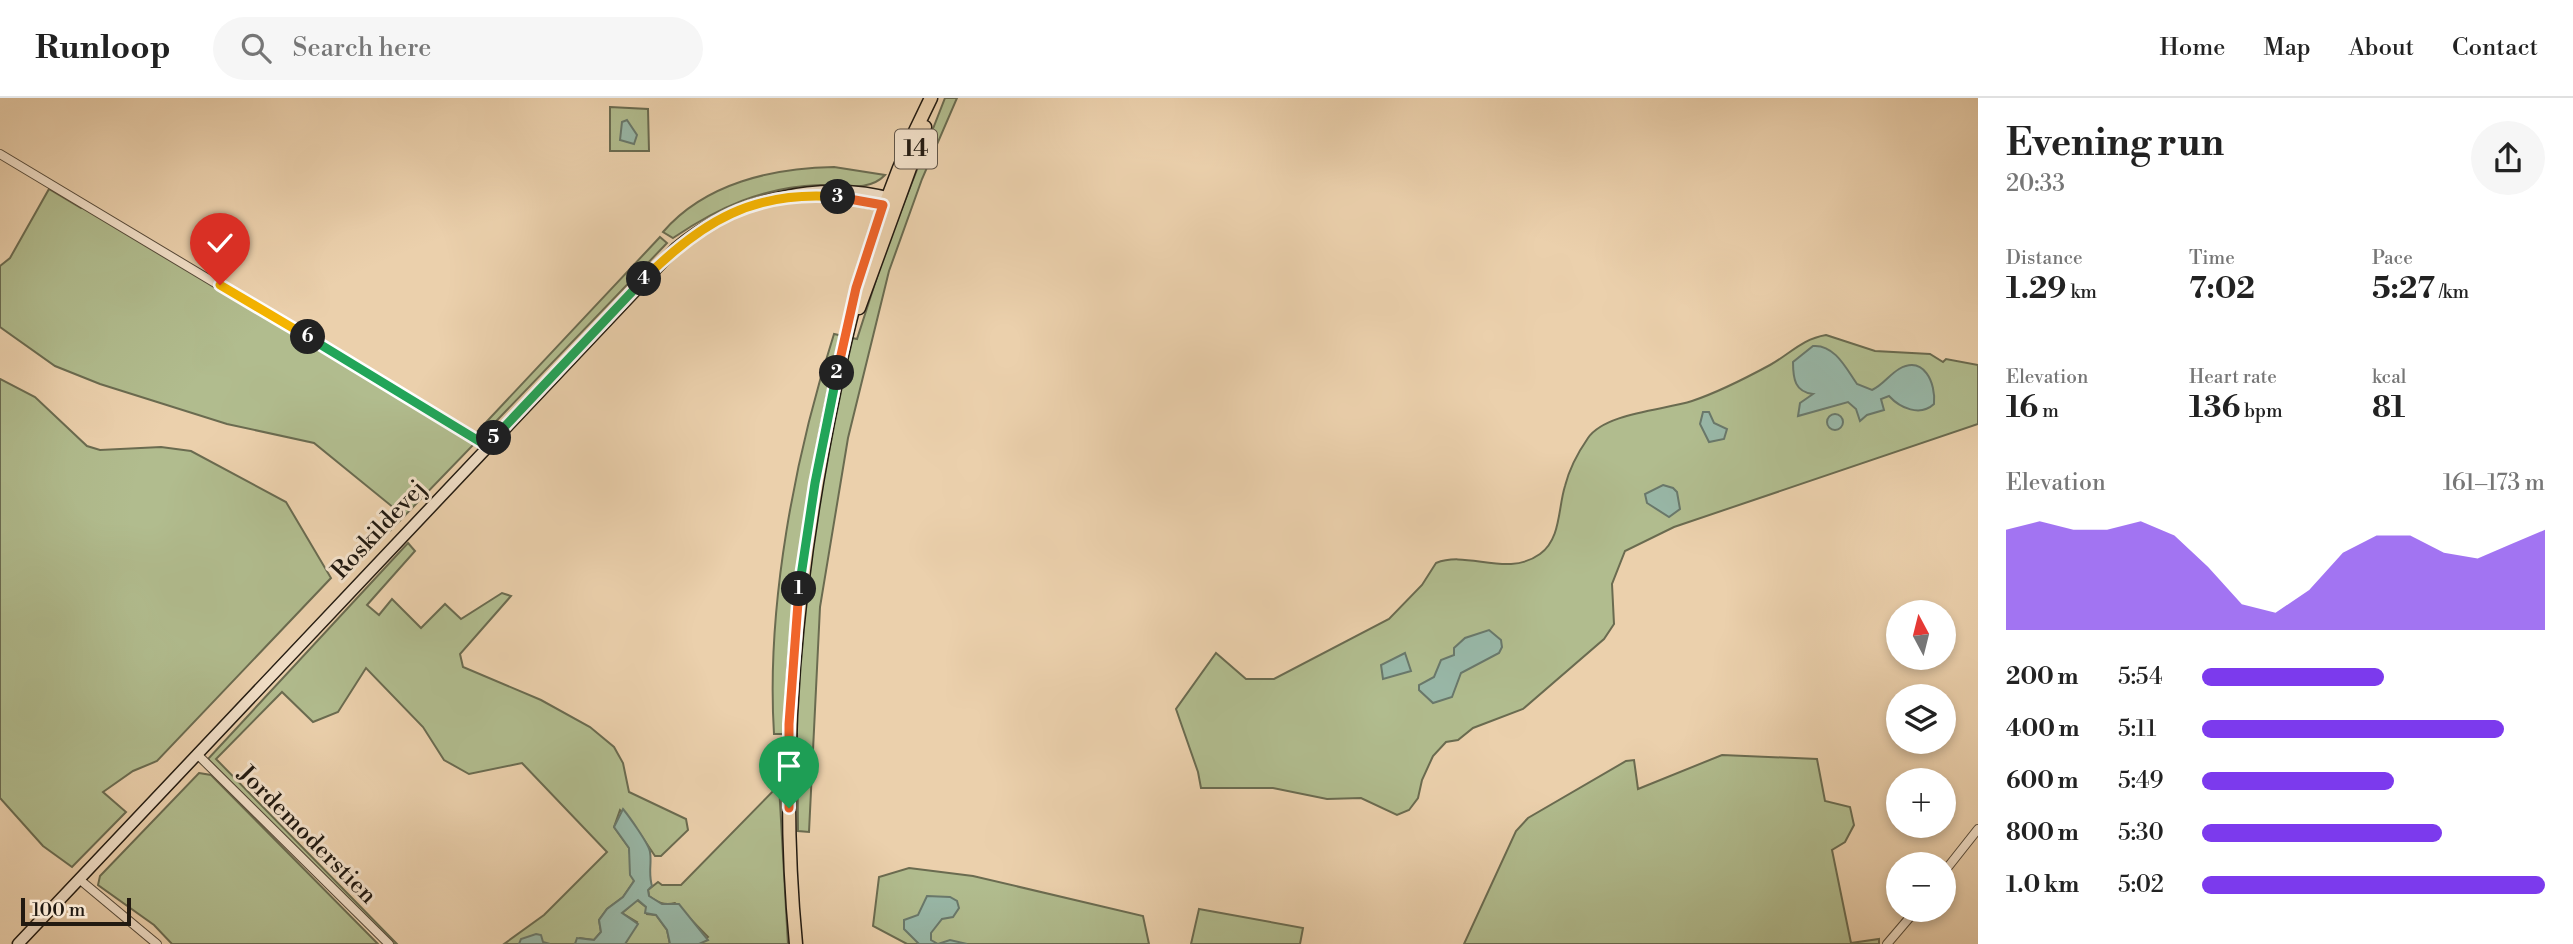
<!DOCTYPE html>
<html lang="en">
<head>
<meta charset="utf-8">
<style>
	:root { --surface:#fff; --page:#f6f6f6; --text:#222; --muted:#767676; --line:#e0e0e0; --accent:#7c3aed }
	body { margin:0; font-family:"Libre Bodoni",serif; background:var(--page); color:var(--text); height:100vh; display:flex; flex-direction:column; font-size:26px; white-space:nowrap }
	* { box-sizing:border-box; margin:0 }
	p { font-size:23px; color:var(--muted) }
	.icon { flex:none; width:38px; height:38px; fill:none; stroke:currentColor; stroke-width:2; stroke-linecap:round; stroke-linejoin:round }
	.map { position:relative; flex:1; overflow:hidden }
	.sheet { display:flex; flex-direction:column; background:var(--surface); width:595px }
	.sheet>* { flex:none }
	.needle { width:46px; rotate:353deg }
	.controls { position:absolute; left:1886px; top:502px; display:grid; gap:14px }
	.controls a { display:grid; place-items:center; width:70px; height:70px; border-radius:50%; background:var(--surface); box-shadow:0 4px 10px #0003; font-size:35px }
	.scale { position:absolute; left:21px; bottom:18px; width:110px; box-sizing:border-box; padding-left:7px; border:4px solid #221a11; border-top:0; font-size:19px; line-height:24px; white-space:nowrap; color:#221a11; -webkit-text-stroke:5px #f2e0c9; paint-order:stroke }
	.pin { position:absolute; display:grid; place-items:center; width:60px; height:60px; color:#fff; margin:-72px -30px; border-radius:50% 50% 50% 0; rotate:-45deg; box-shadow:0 0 7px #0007 }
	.pin .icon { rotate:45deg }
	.km { position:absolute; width:35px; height:35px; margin:-18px; border-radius:50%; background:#222; color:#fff; font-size:19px; line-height:35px; text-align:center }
	.round { display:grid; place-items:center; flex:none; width:74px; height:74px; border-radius:37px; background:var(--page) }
	.overview { display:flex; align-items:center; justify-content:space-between; height:119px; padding:0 28px }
	h1 { font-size:38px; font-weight:700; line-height:52px }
	.stats { display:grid; grid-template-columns:repeat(3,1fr); gap:10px; height:119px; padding:7px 28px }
	.stats div { display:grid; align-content:center }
	.stats b { font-size:30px; font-weight:700 }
	.stats small { font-size:19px; font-weight:400 }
	.stats p { font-size:19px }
	.chart { height:196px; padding:14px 28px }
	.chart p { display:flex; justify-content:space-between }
	.chart svg { width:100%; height:126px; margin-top:7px; fill:var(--accent); opacity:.7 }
	ul { padding:0 28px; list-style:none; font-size:23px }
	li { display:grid; grid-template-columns:112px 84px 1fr; align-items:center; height:52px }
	li i { height:18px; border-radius:9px; background:var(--accent) }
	header { display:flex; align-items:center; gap:42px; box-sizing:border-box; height:98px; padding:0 35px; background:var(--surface); border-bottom:2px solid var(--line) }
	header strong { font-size:33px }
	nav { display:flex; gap:38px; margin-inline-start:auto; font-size:24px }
	.search { width:490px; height:63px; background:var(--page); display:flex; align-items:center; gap:18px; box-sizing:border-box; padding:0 24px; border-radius:38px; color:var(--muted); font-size:26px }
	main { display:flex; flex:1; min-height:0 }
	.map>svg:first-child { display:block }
	.green { fill:#b1bc8e; stroke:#6a6b50; stroke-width:2 }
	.water { fill:#98b7a7; stroke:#69786b; stroke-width:2 }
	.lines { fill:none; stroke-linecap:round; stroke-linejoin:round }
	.street-casing { stroke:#544838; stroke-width:10 }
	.secondary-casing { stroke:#221a11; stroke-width:13 }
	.primary-casing { stroke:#221a11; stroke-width:15 }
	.street { stroke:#f2e0c9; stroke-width:8 }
	.secondary { stroke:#f2e0c9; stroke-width:10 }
	.primary { stroke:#ebd0ac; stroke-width:12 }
	.split-1-casing { stroke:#fff; stroke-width:14 }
	.split-2-casing { stroke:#fff; stroke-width:14 }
	.split-3-casing { stroke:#fff; stroke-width:14 }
	.split-4-casing { stroke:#fff; stroke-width:14 }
	.split-5-casing { stroke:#fff; stroke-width:14 }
	.split-6-casing { stroke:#fff; stroke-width:14 }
	.split-7-casing { stroke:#fff; stroke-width:14 }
	.split-1 { stroke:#f0652b; stroke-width:9 }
	.split-2 { stroke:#22a559; stroke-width:9 }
	.split-3 { stroke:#f0652b; stroke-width:9 }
	.split-4 { stroke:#f5b400; stroke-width:9 }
	.split-5 { stroke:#22a559; stroke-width:9 }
	.split-6 { stroke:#22a559; stroke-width:9 }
	.split-7 { stroke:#f5b400; stroke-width:9 }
	.labels { text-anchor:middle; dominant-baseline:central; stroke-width:6; stroke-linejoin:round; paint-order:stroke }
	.shield { fill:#f2e0c9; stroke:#605548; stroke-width:2 }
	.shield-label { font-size:23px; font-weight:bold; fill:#221a11 }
	.street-label { font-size:24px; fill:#221a11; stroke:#f2e0c9 }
</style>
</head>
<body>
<header>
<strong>Runloop</strong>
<div class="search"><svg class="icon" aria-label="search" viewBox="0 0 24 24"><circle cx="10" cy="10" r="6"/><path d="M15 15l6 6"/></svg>Search here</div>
<nav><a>Home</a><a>Map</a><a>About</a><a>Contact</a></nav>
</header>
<main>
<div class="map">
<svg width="1978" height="846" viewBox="0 0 1978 846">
	<rect width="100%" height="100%" fill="#ebd0ac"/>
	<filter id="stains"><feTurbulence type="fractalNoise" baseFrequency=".00286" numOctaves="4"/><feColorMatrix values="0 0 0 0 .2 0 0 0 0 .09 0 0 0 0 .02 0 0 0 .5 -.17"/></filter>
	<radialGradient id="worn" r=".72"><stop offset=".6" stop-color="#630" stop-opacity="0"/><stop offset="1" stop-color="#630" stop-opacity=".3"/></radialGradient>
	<!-- green -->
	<g class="green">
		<path d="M945,0H957L922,81L889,173L848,340L820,509L809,734L798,733L797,636H774C766,508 795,357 834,236L857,241L886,151Z"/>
		<polygon points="610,9 648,11 649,53 610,53"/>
		<path d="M834,69L885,77C868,95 842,86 819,87C763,89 719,109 673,140L663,134C705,85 773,70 834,69Z"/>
		<polygon points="49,91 81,110 87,110 475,345 386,437 378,428 394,410 314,345 227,326 100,286 55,268 0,229 0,168 10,160"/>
		<polygon points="660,139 667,145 482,338 476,335"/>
		<path d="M1826,237L1875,253L1930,256L1943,264L1946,261L1978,267V326L1674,429L1625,453L1612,486L1614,526L1604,541L1523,611L1473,630L1458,642L1446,644L1433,658L1422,682L1418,700L1409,712L1397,717L1361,700L1327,701L1273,690H1201L1198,674L1176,611L1216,555L1246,581H1274L1389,521L1422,487L1436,465C1468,452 1507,480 1540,456C1561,441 1558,410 1565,388C1569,372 1579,353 1588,340C1605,315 1664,312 1692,303C1719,294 1746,280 1770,267C1790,256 1802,241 1826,237Z"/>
		<polygon points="0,281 35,299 87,348 100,352 161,349 191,353 286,404 331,480 157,663 133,673 103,694 126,714 72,769 43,748 0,700"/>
		<polygon points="408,445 415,453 367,507 379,517 392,501 421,530 445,506 461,521 502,495 511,498 460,556 463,569 541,602 590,629 614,649 623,665 629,694 686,721 688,732 661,758 655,758 632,724 620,712 614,729 629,750 634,783 623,799 607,811 599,822 601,834 594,842 580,840 575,846 504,846 544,817 607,754 522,665 469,676 444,662 423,629 366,570 338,614 313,624 282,594 216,661 397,846 392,846 208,661"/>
		<polygon points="1722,657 1817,661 1825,703 1850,709 1854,727 1845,744 1832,752 1851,845 1879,841 1879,846 1464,846 1516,733 1528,720 1626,663 1634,662 1638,691"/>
		<polygon points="199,675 211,677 378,846 172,846 154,827 98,787 100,778"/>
		<path d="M779,687L788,846H699L708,839L675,805C664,808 657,804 649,798L648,792L658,784L662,787H681Z"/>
		<polygon points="909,770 973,778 1143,818 1149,846 907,846 873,828 879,779"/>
		<polygon points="637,802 646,809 647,816 656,817 667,832 670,846 625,846 637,824 622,815"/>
		<polygon points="1199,811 1303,830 1300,846 1191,846"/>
	</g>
	<!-- water -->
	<g class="water">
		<polygon points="627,22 637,37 634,46 620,42 622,24"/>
		<path d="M1813,248C1835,246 1847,272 1857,286L1872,292C1883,287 1889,277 1899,271C1924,257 1936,285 1934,306C1920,319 1900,310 1889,298L1881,301L1884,312L1867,317L1860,323L1856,311L1848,304L1798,318L1800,305L1813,296C1795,294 1793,281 1793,264Z"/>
		<polygon points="1703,314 1709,314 1714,325 1727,331 1724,341 1709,344 1700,326"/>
		<circle cx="1835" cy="324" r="8"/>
		<polygon points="1663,387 1673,390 1677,394 1680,411 1669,419 1647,405 1645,396"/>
		<polygon points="1489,532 1501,542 1502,549 1499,555 1461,575 1452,599 1433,605 1419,592 1419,587 1434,579 1441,562 1454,557 1454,550 1465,540"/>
		<polygon points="1405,555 1411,573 1383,581 1381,567"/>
		<path d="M623,711C628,717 649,746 650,754C652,765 648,775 652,788L648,792L649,798L662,806H679L708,842L699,846H670L667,832L656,817L645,815L646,809L638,802L622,815L638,826L625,846H575L577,840L594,842L601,834L599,822L607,811L623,799L634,783L630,777L629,750L614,729Z"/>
		<polygon points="927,798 950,799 957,803 959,810 953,819 942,821 931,835 931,842 938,846 950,842 967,846 919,846 904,831 904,822 918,817"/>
		<polygon points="536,836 541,837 543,844 550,846 519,846 521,841"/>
	</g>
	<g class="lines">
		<!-- street casing -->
		<g class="street-casing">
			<g id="street">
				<polyline points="0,56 487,348"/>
				<polyline points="197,656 389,846"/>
				<polyline points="1944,774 1978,731"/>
				<polyline points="79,781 157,846"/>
				<polyline points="1887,846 1916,812"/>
			</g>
		</g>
		<!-- secondary casing -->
		<g class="secondary-casing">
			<g id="secondary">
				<polyline points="841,99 890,109"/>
				<path d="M18,846L676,150C735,101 820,80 895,101"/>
			</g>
		</g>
		<!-- primary casing -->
		<g class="primary-casing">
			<g id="primary">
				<polyline points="859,210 925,29"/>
				<path d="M796,846C778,660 796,477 834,295C855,191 883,94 931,0"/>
			</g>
		</g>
		<!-- street -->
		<use href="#street" class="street"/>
		<!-- secondary -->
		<use href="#secondary" class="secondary"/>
		<!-- primary -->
		<use href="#primary" class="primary"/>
	</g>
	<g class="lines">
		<!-- split-1 casing -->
		<g class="split-1-casing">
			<polyline id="split-1" points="789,710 789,626 799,491"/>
		</g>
		<!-- split-2 casing -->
		<g class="split-2-casing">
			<polyline id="split-2" points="799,491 815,385 837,275"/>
		</g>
		<!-- split-3 casing -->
		<g class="split-3-casing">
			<polyline id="split-3" points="837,275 856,190 883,107 838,99"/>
		</g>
		<!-- split-4 casing -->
		<g class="split-4-casing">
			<path id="split-4" d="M644,181C702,123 754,92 838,99"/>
		</g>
		<!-- split-5 casing -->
		<g class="split-5-casing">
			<polyline id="split-5" points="494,340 644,181"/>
		</g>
		<!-- split-6 casing -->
		<g class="split-6-casing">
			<polyline id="split-6" points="308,239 487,348 494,340"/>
		</g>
		<!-- split-7 casing -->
		<g class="split-7-casing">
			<polyline id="split-7" points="220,187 308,239"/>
		</g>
		<!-- split-1 -->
		<use href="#split-1" class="split-1"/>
		<!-- split-2 -->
		<use href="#split-2" class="split-2"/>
		<!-- split-3 -->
		<use href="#split-3" class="split-3"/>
		<!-- split-4 -->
		<use href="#split-4" class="split-4"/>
		<!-- split-5 -->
		<use href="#split-5" class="split-5"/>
		<!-- split-6 -->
		<use href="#split-6" class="split-6"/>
		<!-- split-7 -->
		<use href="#split-7" class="split-7"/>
	</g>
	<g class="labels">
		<!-- shield labels -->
		<rect class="shield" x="895" y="31.5" width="42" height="39" rx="5"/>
		<g class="shield-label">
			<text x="916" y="51">14</text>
		</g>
		<!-- street labels -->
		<g class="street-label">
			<text transform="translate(379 432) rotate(-47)">Roskildevej</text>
			<text transform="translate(307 737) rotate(45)">Jordemoderstien</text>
		</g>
	</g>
	<rect width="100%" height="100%" filter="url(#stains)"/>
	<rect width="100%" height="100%" fill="url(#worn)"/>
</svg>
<div class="controls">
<a><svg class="needle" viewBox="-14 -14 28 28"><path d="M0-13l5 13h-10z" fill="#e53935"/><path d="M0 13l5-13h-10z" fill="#767676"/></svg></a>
<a><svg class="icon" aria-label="layers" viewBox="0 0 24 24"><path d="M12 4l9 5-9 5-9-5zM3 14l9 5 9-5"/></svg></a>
<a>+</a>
<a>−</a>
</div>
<div class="scale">100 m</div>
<div class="pin" style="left:789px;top:710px;background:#1e9e55"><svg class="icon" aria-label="arrive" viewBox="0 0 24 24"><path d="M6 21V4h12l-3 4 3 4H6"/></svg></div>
<div class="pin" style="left:220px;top:187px;background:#d93025"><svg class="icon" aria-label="check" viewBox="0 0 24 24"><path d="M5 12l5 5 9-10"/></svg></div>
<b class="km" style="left:799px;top:491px">1</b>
<b class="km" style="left:837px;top:275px">2</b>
<b class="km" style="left:838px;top:99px">3</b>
<b class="km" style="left:644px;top:181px">4</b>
<b class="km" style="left:494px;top:340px">5</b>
<b class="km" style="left:308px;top:239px">6</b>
</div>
<section class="sheet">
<div class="overview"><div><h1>Evening run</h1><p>20:33</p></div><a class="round"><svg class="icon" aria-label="share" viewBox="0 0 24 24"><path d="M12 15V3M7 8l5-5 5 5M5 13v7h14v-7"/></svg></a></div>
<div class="stats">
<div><p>Distance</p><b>1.29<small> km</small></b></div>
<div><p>Time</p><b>7:02</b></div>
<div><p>Pace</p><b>5:27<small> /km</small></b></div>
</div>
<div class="stats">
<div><p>Elevation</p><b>16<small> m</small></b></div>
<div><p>Heart rate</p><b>136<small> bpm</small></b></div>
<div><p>kcal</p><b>81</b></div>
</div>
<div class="chart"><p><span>Elevation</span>161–173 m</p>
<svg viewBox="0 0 160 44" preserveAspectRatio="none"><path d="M0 44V9L10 6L20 9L30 9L40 6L50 11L60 22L70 35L80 38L90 30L100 17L110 11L120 11L130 17L140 19L150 14L160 9V44z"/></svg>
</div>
<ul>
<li><b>200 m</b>5:54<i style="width:53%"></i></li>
<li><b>400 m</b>5:11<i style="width:88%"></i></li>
<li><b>600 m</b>5:49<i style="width:56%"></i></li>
<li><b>800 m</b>5:30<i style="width:70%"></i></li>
<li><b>1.0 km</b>5:02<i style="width:100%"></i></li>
</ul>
</section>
</main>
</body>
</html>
